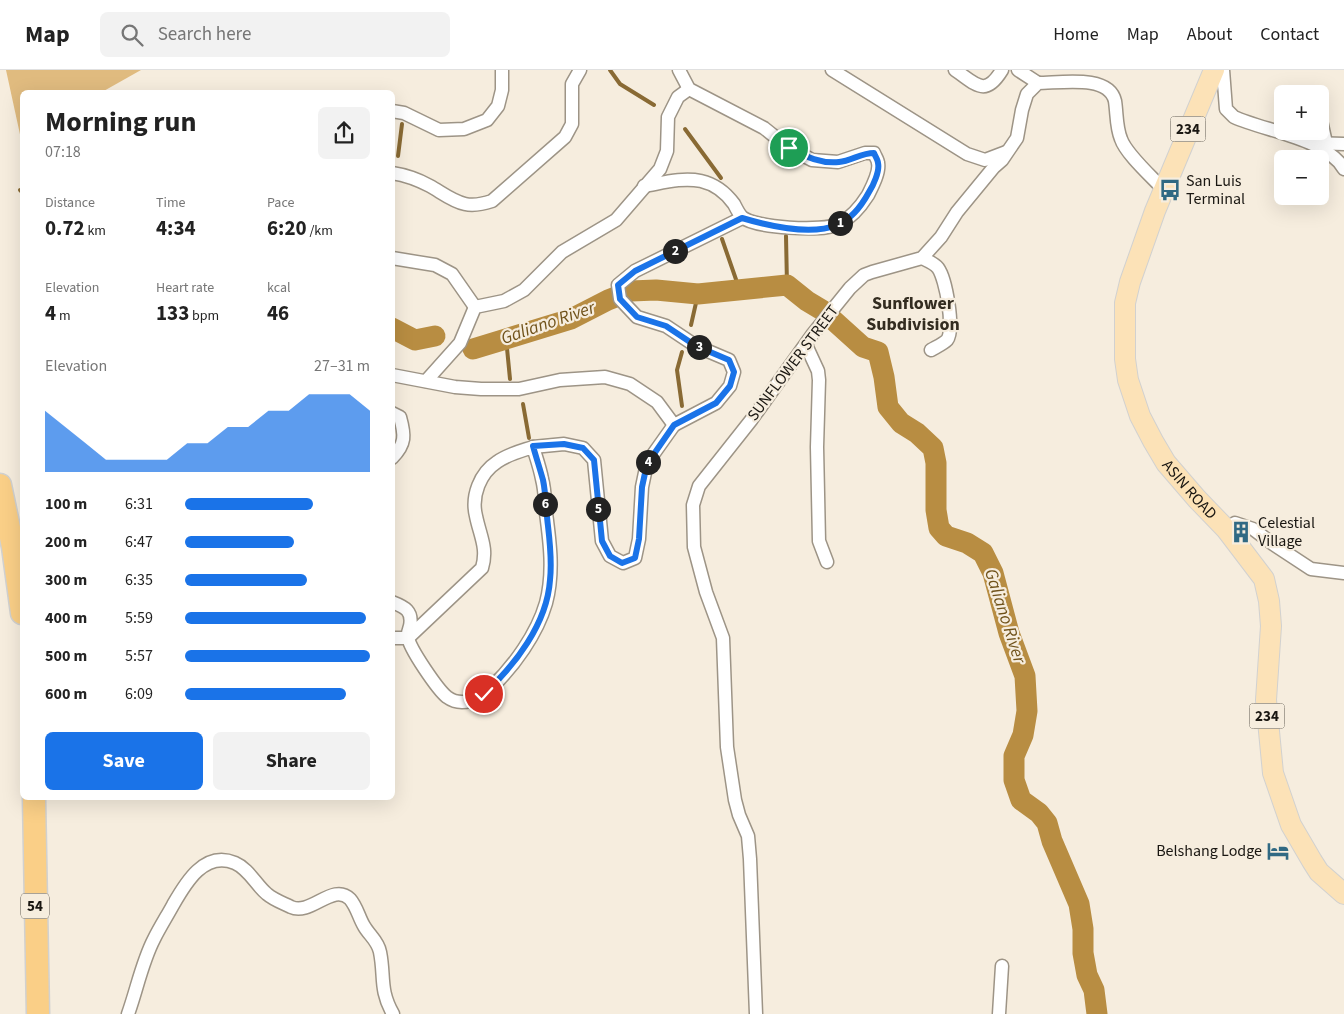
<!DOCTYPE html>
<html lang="en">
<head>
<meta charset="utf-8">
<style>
	:root { --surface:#fff; --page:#f2f2f2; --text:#222; --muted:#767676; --line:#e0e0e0; --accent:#1a73e8 }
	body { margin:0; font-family:"Source Sans 3",sans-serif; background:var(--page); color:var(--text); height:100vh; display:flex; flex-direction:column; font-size:19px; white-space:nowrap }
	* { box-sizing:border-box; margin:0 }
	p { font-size:16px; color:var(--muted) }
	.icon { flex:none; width:28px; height:28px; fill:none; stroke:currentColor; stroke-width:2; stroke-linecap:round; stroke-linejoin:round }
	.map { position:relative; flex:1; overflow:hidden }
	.drawer { position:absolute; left:20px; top:20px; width:375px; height:710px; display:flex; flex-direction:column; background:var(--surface); border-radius:8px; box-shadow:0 5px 20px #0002 }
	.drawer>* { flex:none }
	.fabs { position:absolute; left:1274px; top:15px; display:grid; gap:10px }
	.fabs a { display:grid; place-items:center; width:55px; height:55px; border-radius:8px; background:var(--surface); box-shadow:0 5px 20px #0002; font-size:25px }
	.pin { position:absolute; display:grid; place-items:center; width:42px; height:42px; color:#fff; margin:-21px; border:2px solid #fff; border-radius:50%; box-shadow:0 1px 5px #0007 }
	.km { position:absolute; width:25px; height:25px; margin:-12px; border-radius:50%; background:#222; color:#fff; font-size:14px; line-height:25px; text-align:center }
	.round { display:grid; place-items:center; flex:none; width:52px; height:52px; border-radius:8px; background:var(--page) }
	.overview { display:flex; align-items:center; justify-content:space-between; height:85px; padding:0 25px }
	h1 { font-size:28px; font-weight:700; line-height:38px }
	.metrics { display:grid; grid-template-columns:repeat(3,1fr); gap:8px; height:85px; padding:5px 25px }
	.metrics div { display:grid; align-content:center }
	.metrics b { font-size:21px; font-weight:700 }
	.metrics small { font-size:14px; font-weight:400 }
	.metrics p { font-size:14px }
	.chart { height:140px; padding:10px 25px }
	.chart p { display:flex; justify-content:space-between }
	.chart svg { width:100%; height:90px; margin-top:5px; fill:var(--accent); opacity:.7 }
	.primary-button { display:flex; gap:10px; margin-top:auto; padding:10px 25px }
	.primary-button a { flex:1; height:58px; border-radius:8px; background:var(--accent); color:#fff; font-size:20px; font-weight:700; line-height:58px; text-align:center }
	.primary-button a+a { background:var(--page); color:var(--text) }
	ul { padding:0 25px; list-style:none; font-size:16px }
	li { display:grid; grid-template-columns:80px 60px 1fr; align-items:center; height:38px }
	li i { height:12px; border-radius:6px; background:var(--accent) }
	header { display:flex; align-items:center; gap:30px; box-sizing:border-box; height:70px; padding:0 25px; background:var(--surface); border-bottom:1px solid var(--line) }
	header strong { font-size:24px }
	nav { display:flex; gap:28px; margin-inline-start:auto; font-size:18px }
	.search { width:350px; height:45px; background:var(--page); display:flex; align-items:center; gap:12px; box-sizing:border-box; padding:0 18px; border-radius:8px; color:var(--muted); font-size:19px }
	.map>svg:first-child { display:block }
	.green { fill:#e0bb7f }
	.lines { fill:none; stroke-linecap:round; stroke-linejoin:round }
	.stream { stroke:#896a34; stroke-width:4 }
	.river { stroke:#b88d42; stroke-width:21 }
	.street-casing { stroke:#9d9486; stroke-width:15 }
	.primary-casing { stroke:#d1d1d0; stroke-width:22 }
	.highway-casing { stroke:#d1d1d0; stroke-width:25 }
	.street { stroke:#fff; stroke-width:12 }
	.primary { stroke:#fce2b7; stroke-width:20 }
	.highway { stroke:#facf87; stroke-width:22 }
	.route-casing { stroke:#fff; stroke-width:10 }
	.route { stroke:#1a73e8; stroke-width:6 }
	.labels { text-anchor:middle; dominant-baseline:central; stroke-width:4.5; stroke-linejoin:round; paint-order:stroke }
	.shield { fill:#f6edde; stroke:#5c574f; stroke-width:1 }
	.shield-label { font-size:15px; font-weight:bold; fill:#1a1712 }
	.poi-label { font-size:16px; fill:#1a1712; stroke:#f6edde; text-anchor:start }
	.street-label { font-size:16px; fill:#1a1712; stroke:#f6edde }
	.neighbourhood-label { font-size:18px; font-weight:bold; fill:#332c20; stroke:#f6edde }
	.water-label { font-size:18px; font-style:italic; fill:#70521a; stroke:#f6edde }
</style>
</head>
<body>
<header>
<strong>Map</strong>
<div class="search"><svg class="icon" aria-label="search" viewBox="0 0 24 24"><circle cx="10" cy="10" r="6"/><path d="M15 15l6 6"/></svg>Search here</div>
<nav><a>Home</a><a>Map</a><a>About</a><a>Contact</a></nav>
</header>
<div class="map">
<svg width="1344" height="944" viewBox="0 0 1344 944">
	<rect width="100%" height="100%" fill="#f6edde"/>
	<!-- green -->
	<polygon class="green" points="6,0 141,0 102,22 22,22 22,68 21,69"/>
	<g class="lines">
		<!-- stream -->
		<g class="stream">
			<polyline points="610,0 620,14 654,35"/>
			<polyline points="685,59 721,108"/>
			<polyline points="398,86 402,54"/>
			<polyline points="20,120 22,122"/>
			<polyline points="786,166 787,215"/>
			<polyline points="722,169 740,221"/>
			<polyline points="691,255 698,224"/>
			<polyline points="506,268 510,309"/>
			<polyline points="682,282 677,300 682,336"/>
			<polyline points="523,334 529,368"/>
		</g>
		<!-- river -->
		<g class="river">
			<polyline points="392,258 415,270 435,266"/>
			<polyline points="473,279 571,249 608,230 631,221 656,220 698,224 787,215 807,231 822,240 863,277 878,282 884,307 888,337 901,353 917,363 933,378 936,393 936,440 939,458 946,466 967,473 983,483 993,503 1009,563 1025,606 1027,641 1023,665 1014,686 1014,710 1021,730 1039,743 1047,753 1052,771 1079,834 1083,859 1083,883 1087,905 1094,920 1097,944"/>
		</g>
		<!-- street casing -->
		<g class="street-casing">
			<g id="street">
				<polyline points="832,0 967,84 985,90 1006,82"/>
				<path d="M955,0C976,14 985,28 1002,0"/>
				<polyline points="1018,0 1038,13"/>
				<path d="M1223,0L1226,39L1234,47C1265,61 1327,69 1344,99"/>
				<polyline points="392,41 404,43 439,60 464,59 487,50 498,36 502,20 502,0"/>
				<polyline points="1320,46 1326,73"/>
				<polyline points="1312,73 1344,74"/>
				<path d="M392,103C405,105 419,110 430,116C441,122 452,131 465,134C474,136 483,134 492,131L565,67L572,54V14L580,0"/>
				<path d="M644,116C662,113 682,107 701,111C714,114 726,123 734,134C736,138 739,144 742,147C755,158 823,162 839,154C851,148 861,136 868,125C872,117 880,102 878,93C878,90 875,86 874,83H865L838,92L812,90L789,78L764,58L689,19L679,0"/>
				<polyline points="392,188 435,195 452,204 475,237"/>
				<path d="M922,188C928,191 934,193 938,198C946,209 955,260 947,270C943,274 936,277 931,280"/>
				<polyline points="806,275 818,301 819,310 817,377 819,471 827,492"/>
				<polyline points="392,305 455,317 481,319 519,319 560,310 605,307 630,314 657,332 674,355 716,333 730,316 734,302 729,290 696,276 666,256 637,247 620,229 618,215 635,201 742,148"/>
				<polyline points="426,311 460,273 475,237 504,231 524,220 562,182 616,150 660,99 667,81 668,47 678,27 689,19"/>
				<path d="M392,343L400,347C405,365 406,374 392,388"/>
				<polyline points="533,377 564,374 583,378 594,390 602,471 610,486 623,493 635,488 639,469 642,417 647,393 674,355"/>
				<polyline points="1226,459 1235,453 1253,459 1273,474 1311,499 1344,503"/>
				<path d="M392,532C405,537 413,541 410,556C409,559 407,564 408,567C409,578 438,620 447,627C462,638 480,629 491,618C514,596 537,564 546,533C554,503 550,473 546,443C545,432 545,420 542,409C540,398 536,387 533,377C521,381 508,384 497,392C480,403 471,426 476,446C480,466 488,478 482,498L408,568H392"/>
				<path d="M128,944C137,919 142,892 154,869C160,857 167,846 173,835C185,814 204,780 235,793C249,799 256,815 267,824C274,830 283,833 291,837C311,846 333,812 350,829C357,837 359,848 364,856C369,865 378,871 380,882C385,907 379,919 393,944"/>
				<path d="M756,944L750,789L748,766L739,745L735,730L727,677L723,568L706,522L694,477L693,435L699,416L752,349L812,265L850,218L864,205L872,202L922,188L941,167L957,142L994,97L1002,90L1017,68L1022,40L1027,24L1038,13C1060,13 1109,4 1115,31C1117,44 1116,57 1121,69C1126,84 1152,107 1163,119"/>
				<polyline points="999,944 1002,896"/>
			</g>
		</g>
		<!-- primary casing -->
		<g class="primary-casing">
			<g id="primary">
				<path id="s1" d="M1214,0L1155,141L1130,212L1125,233V289L1128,310L1140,346L1153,371L1166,393L1197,429L1226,459L1264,509L1269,531L1271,556L1266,630L1273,703L1291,755L1312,791L1319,802L1344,824"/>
			</g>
		</g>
		<!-- highway casing -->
		<g class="highway-casing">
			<g id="highway">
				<polyline points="0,415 13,477 22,543"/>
				<polyline points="34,728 38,944"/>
			</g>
		</g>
		<!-- street -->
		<use href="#street" class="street"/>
		<!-- primary -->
		<use href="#primary" class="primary"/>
		<!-- highway -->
		<use href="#highway" class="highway"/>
	</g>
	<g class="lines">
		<!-- route casing -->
		<g class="route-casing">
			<path id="route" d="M484,624C515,595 547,554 550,510C552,492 550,473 548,456C546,441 546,424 543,410C540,399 536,387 533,376L564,374L583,378L594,390L602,471L610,486L622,493L635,488L639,469L642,417L647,394L674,355L716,333L730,316L734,302L729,290L696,276L666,256L637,247L620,229L618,215L635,201L742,148C769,156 810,166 837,155C852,149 862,135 869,122C873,116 880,101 878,93C878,90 875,86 874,83C861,83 851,91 839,92C820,94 805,86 789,78"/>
		</g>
		<!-- route -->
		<use href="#route" class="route"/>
	</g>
	<!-- icons -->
	<defs>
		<g id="bus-bare" transform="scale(1.725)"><path d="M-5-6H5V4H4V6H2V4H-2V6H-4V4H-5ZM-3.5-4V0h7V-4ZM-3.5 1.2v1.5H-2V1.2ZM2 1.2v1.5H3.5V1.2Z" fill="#306983" stroke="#f6edde" stroke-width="2.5" paint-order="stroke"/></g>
		<g id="building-bare" transform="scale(1.725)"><path d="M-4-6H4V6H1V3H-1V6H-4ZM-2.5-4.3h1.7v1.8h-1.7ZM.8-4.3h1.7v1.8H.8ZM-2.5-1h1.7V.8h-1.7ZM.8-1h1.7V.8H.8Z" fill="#306983" stroke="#f6edde" stroke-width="2.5" paint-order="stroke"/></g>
		<g id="hotel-bare" transform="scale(1.725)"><path d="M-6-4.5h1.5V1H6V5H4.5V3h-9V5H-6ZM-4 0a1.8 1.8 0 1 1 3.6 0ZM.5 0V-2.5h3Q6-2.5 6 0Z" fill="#306983" stroke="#f6edde" stroke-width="2.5" paint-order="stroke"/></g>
	</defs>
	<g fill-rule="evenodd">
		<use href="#bus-bare" x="1170" y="120"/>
		<use href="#building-bare" x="1241" y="462"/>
		<use href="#hotel-bare" x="1278" y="781"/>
	</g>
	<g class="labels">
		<!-- shield labels -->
		<g class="shield">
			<rect x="1170.5" y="46.5" width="35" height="25" rx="4"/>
			<rect x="1249.5" y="633.5" width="35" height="25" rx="4"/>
			<rect x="21" y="823.5" width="28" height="25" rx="4"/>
		</g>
		<g class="shield-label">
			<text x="1188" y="59">234</text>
			<text x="1267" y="646">234</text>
			<text x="35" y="836">54</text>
		</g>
		<!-- poi labels -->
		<g class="poi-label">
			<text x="1186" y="111">San Luis<tspan x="1186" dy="18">Terminal</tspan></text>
			<text x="1258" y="453">Celestial<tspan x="1258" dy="18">Village</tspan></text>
			<text x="1262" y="781" text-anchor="end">Belshang Lodge</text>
		</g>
		<!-- street labels -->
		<g class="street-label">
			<text transform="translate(793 293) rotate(-53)">SUNFLOWER STREET</text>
			<text stroke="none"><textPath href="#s1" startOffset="454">ASIN ROAD</textPath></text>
		</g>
		<!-- neighbourhood labels -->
		<g class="neighbourhood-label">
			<text x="913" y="233">Sunflower<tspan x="913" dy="21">Subdivision</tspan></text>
		</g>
		<!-- water labels -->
		<g class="water-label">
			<text transform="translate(548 253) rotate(-19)">Galiano River</text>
			<text transform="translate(1005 546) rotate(72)">Galiano River</text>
		</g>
	</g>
</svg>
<div class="fabs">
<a>+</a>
<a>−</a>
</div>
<div class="pin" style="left:789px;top:78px;background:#1e9e55"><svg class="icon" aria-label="arrive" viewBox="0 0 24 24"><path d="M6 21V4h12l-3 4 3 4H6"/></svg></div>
<div class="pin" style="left:484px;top:624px;background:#d93025"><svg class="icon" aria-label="check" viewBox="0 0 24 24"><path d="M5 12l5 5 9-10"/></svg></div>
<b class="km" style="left:840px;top:153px">1</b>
<b class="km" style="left:675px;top:181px">2</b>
<b class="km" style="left:699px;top:277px">3</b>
<b class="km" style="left:648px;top:392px">4</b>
<b class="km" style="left:598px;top:439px">5</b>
<b class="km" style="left:545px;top:434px">6</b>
<section class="drawer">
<div class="overview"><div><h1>Morning run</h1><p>07:18</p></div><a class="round"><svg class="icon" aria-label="share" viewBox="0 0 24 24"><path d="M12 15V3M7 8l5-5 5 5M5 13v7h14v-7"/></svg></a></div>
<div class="metrics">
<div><p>Distance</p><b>0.72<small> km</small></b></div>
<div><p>Time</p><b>4:34</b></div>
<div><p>Pace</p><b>6:20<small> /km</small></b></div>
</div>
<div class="metrics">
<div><p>Elevation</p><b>4<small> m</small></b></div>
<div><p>Heart rate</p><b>133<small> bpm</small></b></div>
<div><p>kcal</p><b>46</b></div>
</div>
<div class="chart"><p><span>Elevation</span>27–31 m</p>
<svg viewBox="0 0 160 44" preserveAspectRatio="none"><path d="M0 44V14L10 22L20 30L30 38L40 38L50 38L60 38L70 30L80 30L90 22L100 22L110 14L120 14L130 6L140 6L150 6L160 14V44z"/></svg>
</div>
<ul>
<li><b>100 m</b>6:31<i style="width:69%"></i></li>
<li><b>200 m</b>6:47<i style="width:59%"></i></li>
<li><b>300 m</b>6:35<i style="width:66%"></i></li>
<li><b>400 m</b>5:59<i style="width:98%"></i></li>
<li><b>500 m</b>5:57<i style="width:100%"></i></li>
<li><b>600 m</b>6:09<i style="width:87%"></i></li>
</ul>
<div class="primary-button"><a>Save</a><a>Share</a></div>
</section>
</div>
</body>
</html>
